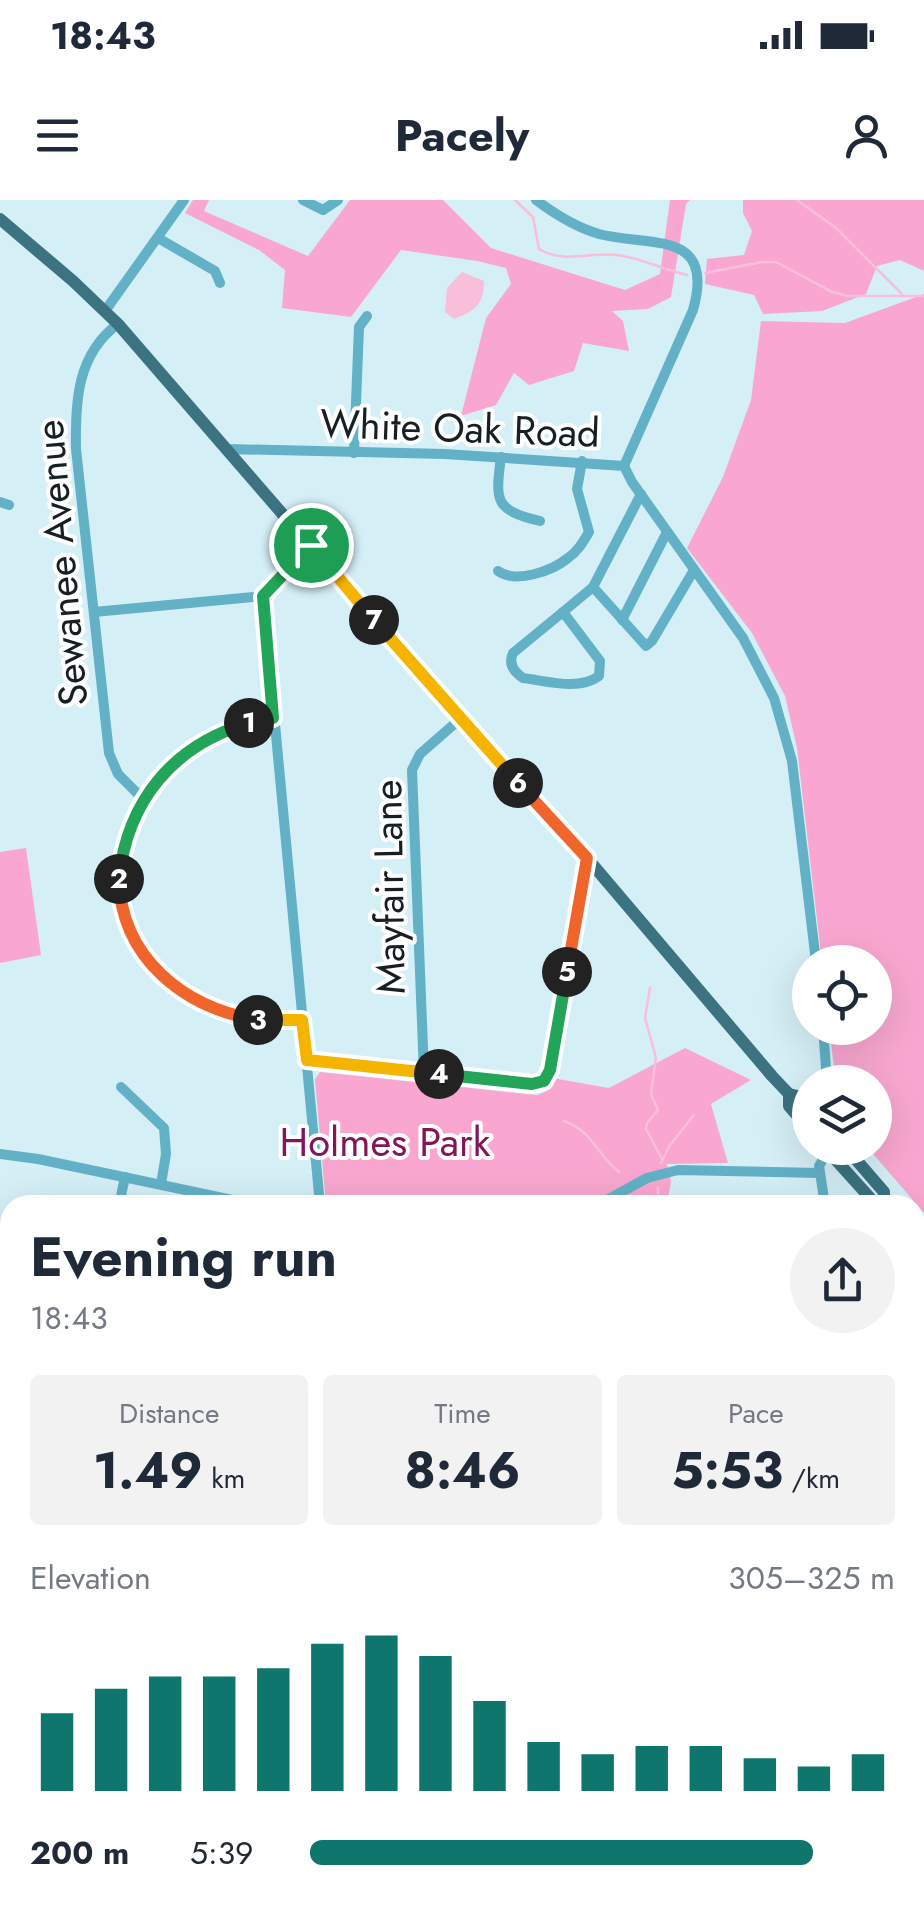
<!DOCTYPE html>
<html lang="en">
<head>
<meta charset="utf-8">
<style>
	:root { --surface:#fff; --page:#f2f2f3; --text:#1f2937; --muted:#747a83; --accent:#0f766e }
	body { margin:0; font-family:Jost,sans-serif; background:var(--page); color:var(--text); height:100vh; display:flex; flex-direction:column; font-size:38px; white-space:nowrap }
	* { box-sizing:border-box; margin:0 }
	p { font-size:32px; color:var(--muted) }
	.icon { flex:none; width:55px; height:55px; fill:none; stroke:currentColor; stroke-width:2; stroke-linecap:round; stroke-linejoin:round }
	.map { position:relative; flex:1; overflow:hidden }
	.panel { position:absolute; left:0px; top:995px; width:925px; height:715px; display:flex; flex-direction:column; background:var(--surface); border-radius:30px 30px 0 0; box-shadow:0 10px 40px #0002 }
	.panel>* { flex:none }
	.buttons { position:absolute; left:792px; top:745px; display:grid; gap:20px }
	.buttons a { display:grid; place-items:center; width:100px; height:100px; border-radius:50%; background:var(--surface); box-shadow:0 10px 40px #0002; font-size:50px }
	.pin { position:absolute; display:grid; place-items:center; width:85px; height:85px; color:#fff; margin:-42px; border:5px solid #fff; border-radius:50%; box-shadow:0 2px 10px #0007 }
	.km { position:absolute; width:50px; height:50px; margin:-25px; border-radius:50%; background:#222; color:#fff; font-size:28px; line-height:50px; text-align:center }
	.round { display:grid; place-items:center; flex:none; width:105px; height:105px; border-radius:52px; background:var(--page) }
	.head { display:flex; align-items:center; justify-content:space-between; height:170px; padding:0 30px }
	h1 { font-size:55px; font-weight:700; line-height:75px }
	.figures { display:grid; grid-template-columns:repeat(3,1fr); gap:15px; height:170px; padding:10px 30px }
	.figures div { display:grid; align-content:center; border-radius:10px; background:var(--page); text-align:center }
	.figures b { font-size:50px; font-weight:700 }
	.figures small { font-size:28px; font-weight:400 }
	.figures p { font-size:28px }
	.chart { height:280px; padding:20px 30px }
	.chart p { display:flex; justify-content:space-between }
	.chart svg { width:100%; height:180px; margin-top:10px; stroke:var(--accent); stroke-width:6 }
	ul { padding:0 30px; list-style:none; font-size:32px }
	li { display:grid; grid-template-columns:160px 120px 1fr; align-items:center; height:75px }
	li i { height:25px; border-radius:12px; background:var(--accent) }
	.status { display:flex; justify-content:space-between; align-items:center; height:70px; padding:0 50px; background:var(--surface); direction:ltr }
	.status svg { height:28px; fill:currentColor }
	header { display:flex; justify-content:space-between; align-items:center; height:130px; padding:0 30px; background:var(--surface); font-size:45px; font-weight:700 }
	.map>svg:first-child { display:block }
	.green { fill:#f9a7d0 }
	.water { fill:#f8beda }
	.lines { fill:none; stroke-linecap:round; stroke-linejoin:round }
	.stream { stroke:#f8beda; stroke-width:2.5 }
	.minor { stroke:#62b1c6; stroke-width:10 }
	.major { stroke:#3b7381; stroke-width:12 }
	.split-1-casing { stroke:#fff; stroke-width:20 }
	.split-2-casing { stroke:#fff; stroke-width:20 }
	.split-3-casing { stroke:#fff; stroke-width:20 }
	.split-4-casing { stroke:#fff; stroke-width:20 }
	.split-5-casing { stroke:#fff; stroke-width:20 }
	.split-6-casing { stroke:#fff; stroke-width:20 }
	.split-7-casing { stroke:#fff; stroke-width:20 }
	.split-8-casing { stroke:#fff; stroke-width:20 }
	.split-1 { stroke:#22a559; stroke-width:12 }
	.split-2 { stroke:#22a559; stroke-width:12 }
	.split-3 { stroke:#f0652b; stroke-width:12 }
	.split-4 { stroke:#f5b400; stroke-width:12 }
	.split-5 { stroke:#22a559; stroke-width:12 }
	.split-6 { stroke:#f0652b; stroke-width:12 }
	.split-7 { stroke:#f5b400; stroke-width:12 }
	.split-8 { stroke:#f5b400; stroke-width:12 }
	.labels { text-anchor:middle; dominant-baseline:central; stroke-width:8; stroke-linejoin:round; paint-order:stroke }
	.street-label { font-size:40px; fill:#162022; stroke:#fff }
	.park-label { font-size:40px; fill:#821659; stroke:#fff }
</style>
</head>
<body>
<div class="status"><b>18:43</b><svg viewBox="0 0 49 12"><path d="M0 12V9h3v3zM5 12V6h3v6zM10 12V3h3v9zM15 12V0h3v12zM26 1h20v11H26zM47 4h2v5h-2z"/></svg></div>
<header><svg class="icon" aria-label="menu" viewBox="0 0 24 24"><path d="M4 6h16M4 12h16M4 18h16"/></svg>Pacely<svg class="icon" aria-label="person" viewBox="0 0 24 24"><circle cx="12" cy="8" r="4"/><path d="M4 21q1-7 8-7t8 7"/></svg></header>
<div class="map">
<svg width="924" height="1710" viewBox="0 0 924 1710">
	<rect width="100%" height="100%" fill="#d5eff7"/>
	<!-- green -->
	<g class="green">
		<polygon points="193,0 209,0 204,11 308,56 350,0 443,0 491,48 625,90 660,74 670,0 690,0 686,4 671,97 648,109 612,111 623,121 629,151 583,143 574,171 529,185 514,173 496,205 461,216 486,118 511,84 506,68 477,61 401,50 351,117 282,108 285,70 259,50 185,13"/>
		<polygon points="743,0 924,0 924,71 900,60 877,66 866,94 822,111 763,114 754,95 705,84 707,59 744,55 752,31 743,13"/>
		<polygon points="924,94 924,1013 868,948 875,948 875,882 836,882 829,828 875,828 875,762 822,762 797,548 785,496 752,433 687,348 723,277 751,200 761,121 845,123"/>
		<polygon points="26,648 41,755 0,763 0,652"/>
		<polygon points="685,848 751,880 711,904 728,963 667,964 671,981 667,1005 326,1005 315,879 320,872 537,895 547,891 552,878 609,888"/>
	</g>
	<!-- water -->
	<path class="water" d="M462,72L484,81C484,104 475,111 454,119L445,112L447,88Z"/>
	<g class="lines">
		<!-- stream -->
		<g class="stream">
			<path d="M515,0L533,17L539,49C563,64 591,52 617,55C641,58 664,70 687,75"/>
			<polyline points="797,0 836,28 902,94"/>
			<polyline points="705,73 762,62 776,62 832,92 848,96 924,96"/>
			<polyline points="650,788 645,818 656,858 651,894 658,910 647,923 646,929 662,959"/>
			<path d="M564,921C594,932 596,954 619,972"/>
			<polyline points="661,963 670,945 694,915"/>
			<polyline points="658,1005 658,988"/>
			<polyline points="0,1603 10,1598"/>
		</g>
		<!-- minor -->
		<g class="minor">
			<polyline points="303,0 323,10 338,0"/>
			<path d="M536,0C556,15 575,27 599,34C649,47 716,29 693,110L624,266"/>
			<polyline points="158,38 215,71 220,83"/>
			<polyline points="105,111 184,0"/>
			<path d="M118,124C77,154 75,202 76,249L109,553L118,574L142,598"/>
			<polyline points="227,249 445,254 624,266 632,282 743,438 774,498 792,561 816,762"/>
			<polyline points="354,253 359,127 367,116"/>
			<path d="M501,257C495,302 495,310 540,321"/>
			<polyline points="0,302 9,305"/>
			<path d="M498,371C516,384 552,371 568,358C578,351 583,342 589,332L577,289L582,261"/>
			<polyline points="593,387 646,446 652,441 694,370"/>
			<polyline points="263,396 320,1005"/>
			<polyline points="94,412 263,396 311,345"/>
			<path d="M563,412L600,461L599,476C579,491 547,481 523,478C514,472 508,464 513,453Z"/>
			<polyline points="563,412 593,387 641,294"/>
			<polyline points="622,420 667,332"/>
			<path d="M273,518C249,519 222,530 201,543C166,565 141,596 127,636C86,755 196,825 302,821"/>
			<polyline points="823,828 827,882"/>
			<polyline points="307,860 531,884 544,881 550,870 587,658"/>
			<polyline points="424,873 412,570 420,554 460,519"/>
			<polyline points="121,887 164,928 166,954 161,984"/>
			<polyline points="0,954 38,959 257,1005"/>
			<polyline points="119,1005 125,977"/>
			<polyline points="598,1005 647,978 678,970 819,973"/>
			<polyline points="825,1005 819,966 828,951"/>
			<polyline points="0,1176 10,1164"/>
			<path d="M915,1379C921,1394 923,1404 915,1417"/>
			<polyline points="0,1514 10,1509"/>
			<polyline points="915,1629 924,1641"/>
			<polyline points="0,1635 10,1630"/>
			<polyline points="437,1700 444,1710"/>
			<polyline points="583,1700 587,1710"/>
			<polyline points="859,1700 867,1710"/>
			<polyline points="125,1710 138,1700"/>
		</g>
		<!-- major -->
		<g class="major">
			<polyline points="0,19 73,81 118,124 460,519 587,658 772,876 789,894 802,897 810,907"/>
			<polyline points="789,894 789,906 810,930"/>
			<polyline points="825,948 872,1000 884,1005"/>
			<polyline points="846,948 884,992 884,1005"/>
			<polyline points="915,1040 924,1050"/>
			<polyline points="915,1289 924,1282"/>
			<polyline points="915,1315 924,1308"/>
			<polyline points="386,1710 398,1700"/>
			<polyline points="414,1710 427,1700"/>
		</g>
	</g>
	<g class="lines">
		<!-- split-1 casing -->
		<g class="split-1-casing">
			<polyline id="split-1" points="249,523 273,518 263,396 311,345"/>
		</g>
		<!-- split-2 casing -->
		<g class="split-2-casing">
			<path id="split-2" d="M119,679C127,601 173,545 249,523"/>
		</g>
		<!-- split-3 casing -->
		<g class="split-3-casing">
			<path id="split-3" d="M119,679C121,758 184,808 258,820"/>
		</g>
		<!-- split-4 casing -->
		<g class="split-4-casing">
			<polyline id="split-4" points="258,820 302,820 307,860 439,874"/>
		</g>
		<!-- split-5 casing -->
		<g class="split-5-casing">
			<polyline id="split-5" points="439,874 532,884 544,881 550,870 567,772"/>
		</g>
		<!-- split-6 casing -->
		<g class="split-6-casing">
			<polyline id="split-6" points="518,583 587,658 567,772"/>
		</g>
		<!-- split-7 casing -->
		<g class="split-7-casing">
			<polyline id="split-7" points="374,420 518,583"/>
		</g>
		<!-- split-8 casing -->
		<g class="split-8-casing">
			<polyline id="split-8" points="311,345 374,420"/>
		</g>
		<!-- split-1 -->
		<use href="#split-1" class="split-1"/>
		<!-- split-2 -->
		<use href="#split-2" class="split-2"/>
		<!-- split-3 -->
		<use href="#split-3" class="split-3"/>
		<!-- split-4 -->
		<use href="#split-4" class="split-4"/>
		<!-- split-5 -->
		<use href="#split-5" class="split-5"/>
		<!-- split-6 -->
		<use href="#split-6" class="split-6"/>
		<!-- split-7 -->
		<use href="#split-7" class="split-7"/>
		<!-- split-8 -->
		<use href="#split-8" class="split-8"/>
	</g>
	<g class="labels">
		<!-- street labels -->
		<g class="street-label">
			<text transform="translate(460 228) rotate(2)">White Oak Road</text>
			<text transform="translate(61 363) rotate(-95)">Sewanee Avenue</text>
			<text transform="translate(389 687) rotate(-91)">Mayfair Lane</text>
		</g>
		<!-- park labels -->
		<g class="park-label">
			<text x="385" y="942">Holmes Park</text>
		</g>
	</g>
</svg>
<div class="buttons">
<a><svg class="icon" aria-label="locate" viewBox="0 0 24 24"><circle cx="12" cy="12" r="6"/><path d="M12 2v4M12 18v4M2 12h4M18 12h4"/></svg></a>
<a><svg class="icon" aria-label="layers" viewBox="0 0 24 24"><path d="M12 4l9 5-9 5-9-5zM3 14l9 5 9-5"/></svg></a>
</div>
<div class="pin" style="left:311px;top:345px;background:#1e9e55"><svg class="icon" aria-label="arrive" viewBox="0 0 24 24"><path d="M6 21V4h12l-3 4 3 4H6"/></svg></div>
<b class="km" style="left:249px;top:523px">1</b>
<b class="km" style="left:119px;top:679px">2</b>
<b class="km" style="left:258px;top:820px">3</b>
<b class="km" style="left:439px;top:874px">4</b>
<b class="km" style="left:567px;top:772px">5</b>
<b class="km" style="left:518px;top:583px">6</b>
<b class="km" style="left:374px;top:420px">7</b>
<section class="panel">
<div class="head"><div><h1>Evening run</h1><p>18:43</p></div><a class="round"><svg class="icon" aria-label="share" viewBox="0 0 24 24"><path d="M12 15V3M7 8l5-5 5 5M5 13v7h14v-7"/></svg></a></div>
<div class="figures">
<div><p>Distance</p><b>1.49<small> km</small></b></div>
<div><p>Time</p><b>8:46</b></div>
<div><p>Pace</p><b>5:53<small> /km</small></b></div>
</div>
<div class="chart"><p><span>Elevation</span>305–325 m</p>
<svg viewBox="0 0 160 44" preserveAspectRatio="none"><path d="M5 44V25M15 44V19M25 44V16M35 44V16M45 44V14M55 44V8M65 44V6M75 44V11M85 44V22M95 44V32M105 44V35M115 44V33M125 44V33M135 44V36M145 44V38M155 44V35"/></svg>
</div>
<ul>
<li><b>200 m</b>5:39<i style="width:86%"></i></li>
</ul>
</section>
</div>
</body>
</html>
